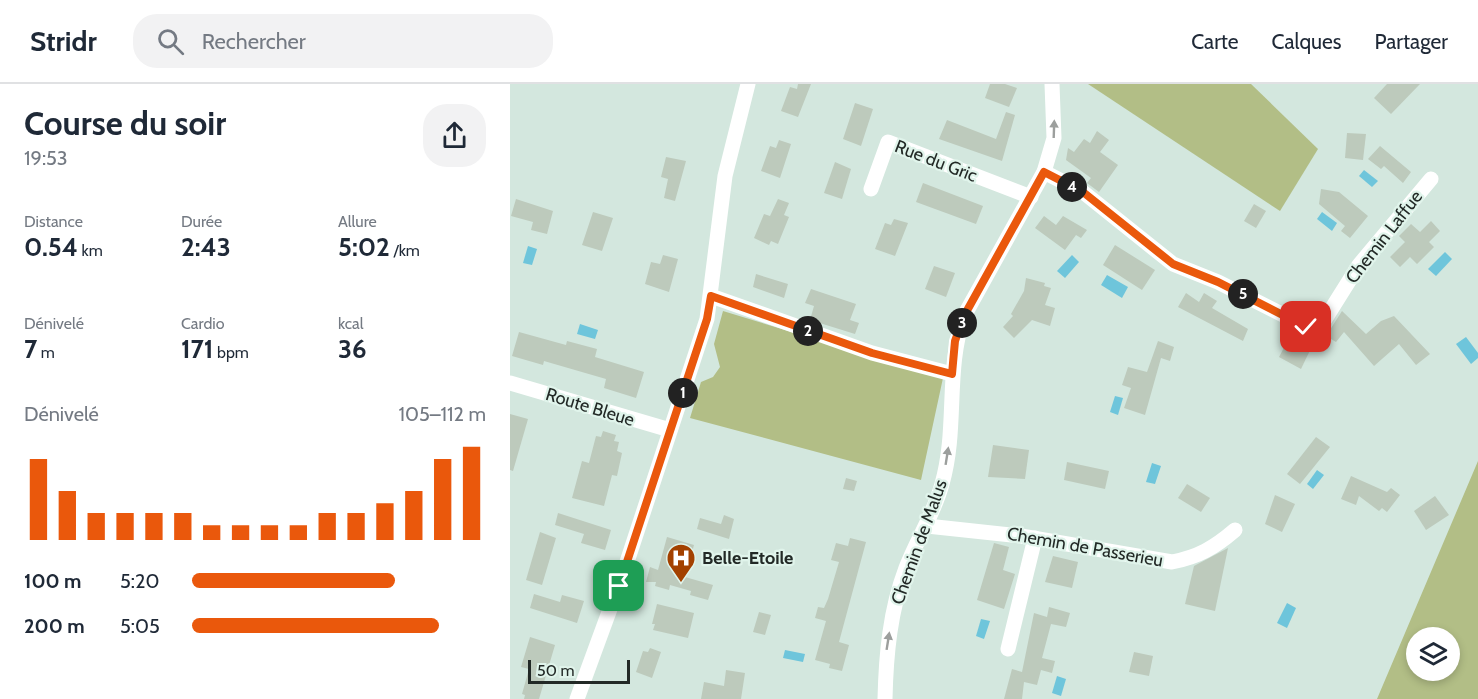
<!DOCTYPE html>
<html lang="fr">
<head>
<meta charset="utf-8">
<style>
	:root { --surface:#fff; --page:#f2f2f3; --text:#1f2937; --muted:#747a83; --line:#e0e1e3; --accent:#ea580c }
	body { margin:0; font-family:Cabin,sans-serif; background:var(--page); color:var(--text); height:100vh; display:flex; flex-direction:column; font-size:22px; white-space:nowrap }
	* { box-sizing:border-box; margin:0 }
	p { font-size:20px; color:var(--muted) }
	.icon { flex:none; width:33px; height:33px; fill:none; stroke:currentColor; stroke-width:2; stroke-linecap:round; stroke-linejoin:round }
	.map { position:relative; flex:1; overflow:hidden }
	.details { display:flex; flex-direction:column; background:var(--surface); width:510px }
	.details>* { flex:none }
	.buttons { position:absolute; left:896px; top:543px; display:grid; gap:12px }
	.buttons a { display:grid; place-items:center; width:54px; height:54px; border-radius:50%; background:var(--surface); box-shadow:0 3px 9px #0003; font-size:30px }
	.scale { position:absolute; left:18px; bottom:15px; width:102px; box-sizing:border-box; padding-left:6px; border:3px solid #222926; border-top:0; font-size:16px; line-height:21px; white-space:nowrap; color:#222926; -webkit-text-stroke:4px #e0f4eb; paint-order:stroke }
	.pin { position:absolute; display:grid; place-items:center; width:51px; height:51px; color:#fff; margin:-26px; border-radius:12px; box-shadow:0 3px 9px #0006 }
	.km { position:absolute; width:30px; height:30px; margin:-15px; border-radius:50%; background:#222; color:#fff; font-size:16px; line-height:30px; text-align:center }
	.round { display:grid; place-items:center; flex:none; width:63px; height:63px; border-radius:24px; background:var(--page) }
	.headline { display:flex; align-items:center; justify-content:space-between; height:102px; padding:0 24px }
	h1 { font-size:33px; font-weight:700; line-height:45px }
	.figures { display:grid; grid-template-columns:repeat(3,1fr); gap:9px; height:102px; padding:6px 24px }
	.figures div { display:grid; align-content:center }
	.figures b { font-size:26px; font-weight:700 }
	.figures small { font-size:16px; font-weight:400 }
	.figures p { font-size:16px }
	.chart { height:168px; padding:12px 24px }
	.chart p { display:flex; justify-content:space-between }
	.chart svg { width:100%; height:108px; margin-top:6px; stroke:var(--accent); stroke-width:6 }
	ul { padding:0 24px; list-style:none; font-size:20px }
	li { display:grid; grid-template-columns:96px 72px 1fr; align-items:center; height:45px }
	li i { height:15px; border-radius:8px; background:var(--accent) }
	header { display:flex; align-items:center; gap:36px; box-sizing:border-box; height:84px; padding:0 30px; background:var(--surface); border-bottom:2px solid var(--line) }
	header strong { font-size:28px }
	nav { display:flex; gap:33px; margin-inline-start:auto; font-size:21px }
	.search { width:420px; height:54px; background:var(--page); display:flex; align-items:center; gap:15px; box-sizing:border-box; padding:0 21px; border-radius:24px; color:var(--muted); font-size:22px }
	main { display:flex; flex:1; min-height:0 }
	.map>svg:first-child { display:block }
	.green { fill:#b2be86; fill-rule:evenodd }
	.water { fill:#6ec5db }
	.building { fill:#bdcabc }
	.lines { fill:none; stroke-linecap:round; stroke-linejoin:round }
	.minor { stroke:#fff; stroke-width:15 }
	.oneway { fill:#9c9f9d }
	.route-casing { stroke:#fff; stroke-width:12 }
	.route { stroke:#ea580c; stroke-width:8 }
	.labels { text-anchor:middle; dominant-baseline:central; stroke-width:4.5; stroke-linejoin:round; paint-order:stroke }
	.street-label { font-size:18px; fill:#222926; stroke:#e0f4eb }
	.poi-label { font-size:18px; font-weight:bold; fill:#222926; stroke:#e0f4eb; text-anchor:start }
</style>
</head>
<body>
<header>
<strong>Stridr</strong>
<div class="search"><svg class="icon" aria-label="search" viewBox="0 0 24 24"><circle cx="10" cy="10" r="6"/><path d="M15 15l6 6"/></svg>Rechercher</div>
<nav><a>Carte</a><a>Calques</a><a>Partager</a></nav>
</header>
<main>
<section class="details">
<div class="headline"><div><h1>Course du soir</h1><p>19:53</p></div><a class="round"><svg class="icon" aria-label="share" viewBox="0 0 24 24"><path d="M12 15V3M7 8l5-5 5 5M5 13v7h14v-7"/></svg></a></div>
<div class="figures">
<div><p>Distance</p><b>0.54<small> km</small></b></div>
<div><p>Durée</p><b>2:43</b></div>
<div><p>Allure</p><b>5:02<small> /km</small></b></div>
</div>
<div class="figures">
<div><p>Dénivelé</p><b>7<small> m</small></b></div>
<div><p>Cardio</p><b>171<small> bpm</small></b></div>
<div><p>kcal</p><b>36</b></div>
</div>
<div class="chart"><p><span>Dénivelé</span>105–112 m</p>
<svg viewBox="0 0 160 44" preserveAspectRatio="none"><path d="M5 44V11M15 44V24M25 44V33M35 44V33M45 44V33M55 44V33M65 44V38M75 44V38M85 44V38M95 44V38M105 44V33M115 44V33M125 44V29M135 44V24M145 44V11M155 44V6"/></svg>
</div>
<ul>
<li><b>100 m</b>5:20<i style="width:69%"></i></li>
<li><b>200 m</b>5:05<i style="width:84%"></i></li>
</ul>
</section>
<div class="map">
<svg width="968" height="615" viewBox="0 0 968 615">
	<rect width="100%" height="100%" fill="#d3e7de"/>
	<!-- green -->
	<g class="green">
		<polygon points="578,0 741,0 808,65 770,127"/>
		<polygon points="213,227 433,294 411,396 180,334 191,298 203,293 210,283 204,260"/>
		<path d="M968,377V615H867ZM906,554H939V586H906Z"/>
	</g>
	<!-- water -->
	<g class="water">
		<polygon points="854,86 868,97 862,103 849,92"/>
		<polygon points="812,128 827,139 822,147 807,135"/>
		<polygon points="18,162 27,165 22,181 13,179"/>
		<polygon points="935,168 942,175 926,192 918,185"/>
		<polygon points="562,171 569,178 555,194 547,187"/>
		<polygon points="597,191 618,203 612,214 591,201"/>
		<polygon points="70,240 88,246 85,255 67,250"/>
		<polygon points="956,253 968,269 968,274 961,280 946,260"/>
		<polygon points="605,312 613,314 608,331 600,328"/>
		<polygon points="642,379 651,382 645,400 636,398"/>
		<polygon points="807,386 814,391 803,405 797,400"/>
		<polygon points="777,519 786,524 777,544 767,539"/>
		<polygon points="471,535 480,537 474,555 466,552"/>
		<polygon points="275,566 295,570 293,578 273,574"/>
		<polygon points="547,592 556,595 551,612 542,609"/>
	</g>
	<!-- building -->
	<g class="building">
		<polygon points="288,0 301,0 288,33 271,27 280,3 287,5"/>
		<polygon points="480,0 495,0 507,4 499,23 475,14"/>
		<polygon points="877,0 910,0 881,30 864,14"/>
		<polygon points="345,19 363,25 351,62 333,55"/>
		<polygon points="496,28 505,31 492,77 429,55 437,36 486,55"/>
		<polygon points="587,47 599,56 590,68 608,81 589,108 577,99 581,94 556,76 558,64 564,68 574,55 580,59"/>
		<polygon points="837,49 856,50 853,76 835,74"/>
		<polygon points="269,56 281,60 270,94 251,87 260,62 266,64"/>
		<polygon points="870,62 901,88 893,99 874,82 871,85 858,75"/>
		<polygon points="156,73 176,77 165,117 154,114 158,95 151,93"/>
		<polygon points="325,78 341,85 332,115 314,109"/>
		<polygon points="413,99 473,122 466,140 406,118"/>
		<polygon points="811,105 829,108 858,132 840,154 831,147 835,142 809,120"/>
		<polygon points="6,115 43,127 37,150 21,146 23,138 1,132"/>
		<polygon points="268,115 279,119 274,131 279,133 268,160 261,157 259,161 244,154 254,130 260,132"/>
		<polygon points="744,120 756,127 746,144 734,137"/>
		<polygon points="83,128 103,134 92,167 72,161"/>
		<polygon points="534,132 546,141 553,132 577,146 571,154 566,151 555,166 525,144"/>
		<polygon points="384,135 398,139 385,172 365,165 375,139 381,141"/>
		<polygon points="921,137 930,147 919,158 924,163 907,180 900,173 890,183 880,173 895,158 889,152 901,140 910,148"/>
		<polygon points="605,161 645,186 632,206 593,181"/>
		<polygon points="153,171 168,175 159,208 135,200 141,178 150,180"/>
		<polygon points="424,182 445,189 436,213 415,205"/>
		<polygon points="246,190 278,200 274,214 243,203"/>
		<polygon points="516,194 535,199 534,202 541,204 535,221 545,224 540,242 522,236 504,254 493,243 503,232 501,230 514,207"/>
		<polygon points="301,205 346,220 340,236 349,239 345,250 300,236 304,222 295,219"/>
		<polygon points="676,209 689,218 694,209 707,217 702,224 738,245 733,257 668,223"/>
		<polygon points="832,227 856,250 871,237 884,232 920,270 906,281 889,260 864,282 834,248 826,258 816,252"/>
		<polygon points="783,247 804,258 791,285 769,273"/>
		<polygon points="9,248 56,261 57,257 87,265 85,273 134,288 126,314 94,304 96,295 34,277 33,281 2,272"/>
		<polygon points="648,257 664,263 660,277 651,274 635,331 614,324 621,304 612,301 618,283 637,288"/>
		<polygon points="0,330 18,335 3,387 0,386"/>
		<polygon points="93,347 106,351 104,357 109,358 107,367 112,369 107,392 102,391 94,422 62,414 72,377 79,379 86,352 91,353"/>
		<polygon points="806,353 820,363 790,400 777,390"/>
		<polygon points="483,361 519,366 515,395 478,393"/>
		<polygon points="557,378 599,387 595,405 554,396"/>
		<polygon points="841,392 877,408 881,404 890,411 877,428 872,424 869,427 849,412 846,421 831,415"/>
		<polygon points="336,394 347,397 344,407 333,405"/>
		<polygon points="677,400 700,414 691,428 668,414"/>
		<polygon points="765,411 785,420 772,448 755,440"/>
		<polygon points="925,412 939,431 916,446 904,427"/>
		<polygon points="48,429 101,446 95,466 71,459 74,450 45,441"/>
		<polygon points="214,431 224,435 219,455 187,445 190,434 211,440"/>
		<polygon points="30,448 46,454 32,501 16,496"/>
		<polygon points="157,453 184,461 175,493 203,501 198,516 180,511 181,507 160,501 159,506 145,502 146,498 136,498 140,483 148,486"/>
		<polygon points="340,454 356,458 329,558 339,561 332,587 319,584 320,580 305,576 316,537 305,534 308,523 314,524 318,515 329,478 321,476 326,459 338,462"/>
		<polygon points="484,459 499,463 493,486 505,490 494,525 467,516"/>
		<polygon points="718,464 705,527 675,520 684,482"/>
		<polygon points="543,472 568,478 562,504 535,498"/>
		<polygon points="24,510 50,518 52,511 74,517 67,539 20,524"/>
		<polygon points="147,520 184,529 178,554 143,546 145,540 142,540"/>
		<polygon points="539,523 560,529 556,543 541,540 532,574 545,577 542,589 531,586 527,601 514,598 512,615 494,615 502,585 512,588 524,529 537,533"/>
		<polygon points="249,528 261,531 255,551 243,548"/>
		<polygon points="20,553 45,561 29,615 14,615 15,611 12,610 19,585 11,583"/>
		<polygon points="140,564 151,568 142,594 126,588 133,567 138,568"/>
		<polygon points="624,568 643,572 639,592 619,588"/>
		<polygon points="216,586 235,589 231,615 191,615 194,598 214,602"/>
	</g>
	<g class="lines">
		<!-- minor -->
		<g class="minor">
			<polyline points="534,88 573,108 663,180 708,198 807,248 849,181 921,95"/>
			<polyline points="361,105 378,58 521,113"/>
			<polyline points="201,212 362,269 442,290"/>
			<polyline points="0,299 160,346"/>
			<path d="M417,442L511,452L662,478C688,473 704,464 725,446"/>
			<polyline points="498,565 525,454"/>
			<polyline points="67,615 114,487 197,235 215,92 238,0"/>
			<path d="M375,615C376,571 380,526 396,484C407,455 424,430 432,400C448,344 435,286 454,232L534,88L544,54L542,0"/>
		</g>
	</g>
	<!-- one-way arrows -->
	<defs><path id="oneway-solid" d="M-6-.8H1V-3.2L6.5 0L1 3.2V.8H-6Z" transform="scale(1.5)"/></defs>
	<g class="oneway">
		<use href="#oneway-solid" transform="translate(544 45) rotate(-88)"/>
		<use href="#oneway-solid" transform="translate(437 372) rotate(-81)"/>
		<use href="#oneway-solid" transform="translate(378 557) rotate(-81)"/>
	</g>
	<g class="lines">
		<!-- route casing -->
		<g class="route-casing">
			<polyline id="route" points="109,502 197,235 201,212 362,269 442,290 445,257 454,232 534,88 573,108 663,180 708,198 796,243"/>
		</g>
		<!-- route -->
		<use href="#route" class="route"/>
	</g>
	<!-- icons -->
	<defs>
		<g id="hospital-pin" transform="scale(1.5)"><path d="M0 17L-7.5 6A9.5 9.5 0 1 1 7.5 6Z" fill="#a34100" stroke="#e0f4eb"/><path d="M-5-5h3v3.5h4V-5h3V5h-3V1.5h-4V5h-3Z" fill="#fff"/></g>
	</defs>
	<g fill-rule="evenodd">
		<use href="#hospital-pin" x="171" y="474"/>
	</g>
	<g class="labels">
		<!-- street labels -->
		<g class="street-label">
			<text transform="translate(426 77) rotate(21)">Rue du Gric</text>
			<text transform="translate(874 153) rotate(-52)">Chemin Laffue</text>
			<text transform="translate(80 323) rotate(17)">Route Bleue</text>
			<text transform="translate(409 458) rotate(-70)">Chemin de Malus</text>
			<text transform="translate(575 463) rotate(10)">Chemin de Passerieu</text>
		</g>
		<!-- poi labels -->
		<g class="poi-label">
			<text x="192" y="474">Belle-Etoile</text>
		</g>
	</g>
</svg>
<div class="buttons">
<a><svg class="icon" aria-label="layers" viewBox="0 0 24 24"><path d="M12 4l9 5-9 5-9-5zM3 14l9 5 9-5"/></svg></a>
</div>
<div class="scale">50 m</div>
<div class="pin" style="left:109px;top:502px;background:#1e9e55"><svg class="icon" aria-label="arrive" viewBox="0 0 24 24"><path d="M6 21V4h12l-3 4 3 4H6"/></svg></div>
<div class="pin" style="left:796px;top:243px;background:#d93025"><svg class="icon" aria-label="check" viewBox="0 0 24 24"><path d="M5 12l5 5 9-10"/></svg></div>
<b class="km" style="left:173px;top:309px">1</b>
<b class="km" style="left:298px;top:247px">2</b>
<b class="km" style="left:452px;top:239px">3</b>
<b class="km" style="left:562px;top:103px">4</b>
<b class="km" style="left:733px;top:210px">5</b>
</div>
</main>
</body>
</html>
